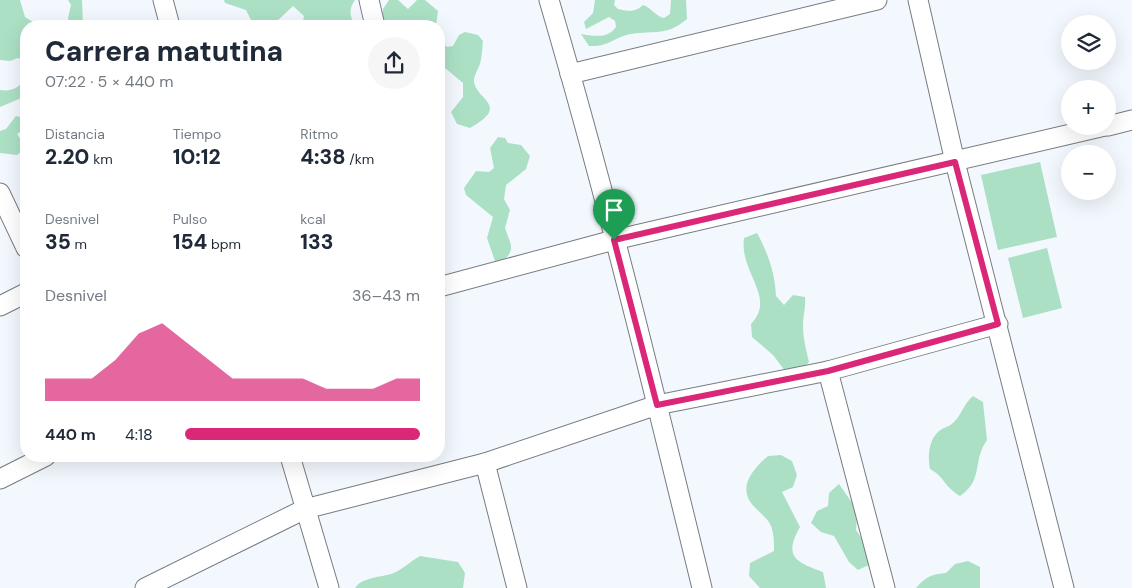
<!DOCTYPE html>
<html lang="es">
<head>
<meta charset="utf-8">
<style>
	:root { --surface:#fff; --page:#f6f6f7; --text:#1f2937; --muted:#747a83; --accent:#db2777 }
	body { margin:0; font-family:"DM Sans",sans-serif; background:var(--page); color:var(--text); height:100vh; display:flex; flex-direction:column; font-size:19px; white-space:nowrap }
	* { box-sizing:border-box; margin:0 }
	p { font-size:16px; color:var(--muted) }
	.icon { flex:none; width:28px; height:28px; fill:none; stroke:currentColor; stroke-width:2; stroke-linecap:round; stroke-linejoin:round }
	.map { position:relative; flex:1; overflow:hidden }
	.drawer { position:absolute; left:20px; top:20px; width:425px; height:442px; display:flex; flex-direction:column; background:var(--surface); border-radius:20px; box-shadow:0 5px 20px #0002 }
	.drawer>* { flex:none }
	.buttons { position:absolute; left:1061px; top:15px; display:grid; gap:10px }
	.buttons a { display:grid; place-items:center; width:55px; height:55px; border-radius:50%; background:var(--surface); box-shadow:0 5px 20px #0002; font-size:25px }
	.pin { position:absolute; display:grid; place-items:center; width:42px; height:42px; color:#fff; margin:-51px -21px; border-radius:50% 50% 50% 0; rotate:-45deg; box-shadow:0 0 5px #0007 }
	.pin .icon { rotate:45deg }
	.round { display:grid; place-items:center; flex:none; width:52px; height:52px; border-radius:26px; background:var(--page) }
	.headline { display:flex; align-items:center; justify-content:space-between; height:85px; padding:0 25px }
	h1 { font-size:28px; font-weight:800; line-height:38px }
	.stats { display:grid; grid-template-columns:repeat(3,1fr); gap:8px; height:85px; padding:5px 25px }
	.stats div { display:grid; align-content:center }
	.stats b { font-size:21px; font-weight:800 }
	.stats small { font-size:14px; font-weight:400 }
	.stats p { font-size:14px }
	.chart { height:140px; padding:10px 25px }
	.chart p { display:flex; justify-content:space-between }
	.chart svg { width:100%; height:90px; margin-top:5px; fill:var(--accent); opacity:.7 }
	ul { padding:0 25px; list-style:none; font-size:16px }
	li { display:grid; grid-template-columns:80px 60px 1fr; align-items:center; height:38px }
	li i { height:12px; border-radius:6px; background:var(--accent) }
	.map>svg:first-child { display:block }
	.green { fill:#ace0c5 }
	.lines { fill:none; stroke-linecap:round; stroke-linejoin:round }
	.minor-casing { stroke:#777c81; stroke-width:21 }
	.minor { stroke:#fff; stroke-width:19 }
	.route-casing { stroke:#fff; stroke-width:10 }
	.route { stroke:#db2777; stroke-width:6 }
</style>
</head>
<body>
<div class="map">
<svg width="1132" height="588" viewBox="0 0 1132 588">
	<rect width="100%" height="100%" fill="#f3f8fe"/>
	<!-- green -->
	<g class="green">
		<path d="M0,0H20L25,17L39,26H26V96L0,107V90C20,93 29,79 25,60L18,58L10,61L0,60Z"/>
		<polygon points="68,0 82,0 83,26 69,26 68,18 71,5"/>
		<path d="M224,0H355C348,10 350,16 355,26H287L303,22L304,16L293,6L274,24L252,22L246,10L225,3Z"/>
		<polygon points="389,0 398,0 408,9 417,0 425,0 438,11 436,26 382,26 383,9"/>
		<path d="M595,0H615L614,5L618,9C628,11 635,13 643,5C652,8 655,16 664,18L670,14L671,0H686L687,19C665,37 655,30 631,34C614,37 610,47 589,46L581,34C594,36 608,39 616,27L615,21L609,17L586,29L584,22L593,13Z"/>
		<path d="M465,32L478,35L483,41C482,49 482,57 480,64C478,69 475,74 474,79C473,100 513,104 470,128L457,124L451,112L463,97V83L439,63V39L447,47L453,46L459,35Z"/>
		<polygon points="16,116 26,118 26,128 17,134 24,145 22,151 17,155 0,153 0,131 6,129"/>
		<path d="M498,137L505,138L508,143L521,145L530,156L526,169L506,185L504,199L510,210L505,228C510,244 517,249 502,262L495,261L487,238L493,217L466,195L464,188L476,171L489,172L494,168L490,148Z"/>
		<polygon points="1040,162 1057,237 998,250 981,175"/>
		<path d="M757,233C768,253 775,273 776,296L784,305L793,295L805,297C806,308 803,315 803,325C803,338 806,349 809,362L801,372L788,375L773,355L752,337L751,324C777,297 739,273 744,238Z"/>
		<polygon points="1047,248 1062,308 1023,318 1008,258"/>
		<path d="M973,396L983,402L987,440C972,461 984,480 960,496C943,486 946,478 930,469C928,456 928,441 939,431C944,427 950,427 955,421C963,412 963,405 973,396Z"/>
		<path d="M781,455L792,461L797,475L793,487L782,492L800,527C783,557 796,562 823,572L826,588H760L749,576L750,563L774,551C774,541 774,532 770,524C765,515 756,510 751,503C738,485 755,467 768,456Z"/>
		<polygon points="839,484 853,504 857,517 856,530 870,551 871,564 858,570 849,562 834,536 821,532 811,523 817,511 828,506 829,493"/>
		<path d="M420,556L458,562L465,573L463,588H355C363,576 383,578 396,572C404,568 411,561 420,556Z"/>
		<path d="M968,561L980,567V588H916C925,577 932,574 946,573L955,564Z"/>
	</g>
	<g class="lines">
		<!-- minor casing -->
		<g class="minor-casing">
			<g id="minor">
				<polyline points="163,0 170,26"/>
				<polyline points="369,0 375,26"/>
				<path d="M549,0C606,194 654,391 702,588"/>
				<polyline points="918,0 955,162 1064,588"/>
				<polyline points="570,74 877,0"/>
				<polyline points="1108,126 1132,120"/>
				<polyline points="0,193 26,248"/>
				<polyline points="439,287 614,240 1105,126"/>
				<polyline points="0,306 26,293"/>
				<polyline points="828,371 885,588"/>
				<polyline points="290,456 329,588"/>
				<polyline points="485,463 517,588"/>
				<polyline points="0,479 46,456"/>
				<polyline points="145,588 305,509 485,463 657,405 828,371 998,324"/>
			</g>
		</g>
		<!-- minor -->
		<use href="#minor" class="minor"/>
	</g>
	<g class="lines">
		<!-- route casing -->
		<g class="route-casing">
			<polygon id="route" points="955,162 998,324 828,371 657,405 614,240"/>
		</g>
		<!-- route -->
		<use href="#route" class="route"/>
	</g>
</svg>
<div class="buttons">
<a><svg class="icon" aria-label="layers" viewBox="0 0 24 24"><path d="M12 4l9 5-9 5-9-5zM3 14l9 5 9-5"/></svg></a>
<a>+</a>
<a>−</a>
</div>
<div class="pin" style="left:614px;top:240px;background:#1e9e55"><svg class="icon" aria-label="arrive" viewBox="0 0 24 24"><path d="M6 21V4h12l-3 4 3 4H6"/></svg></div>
<section class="drawer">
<div class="headline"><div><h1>Carrera matutina</h1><p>07:22 · 5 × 440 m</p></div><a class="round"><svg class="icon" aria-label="share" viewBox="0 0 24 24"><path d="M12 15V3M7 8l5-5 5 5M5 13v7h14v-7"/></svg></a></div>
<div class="stats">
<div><p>Distancia</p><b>2.20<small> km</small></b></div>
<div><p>Tiempo</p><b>10:12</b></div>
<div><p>Ritmo</p><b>4:38<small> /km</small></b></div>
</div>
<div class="stats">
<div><p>Desnivel</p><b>35<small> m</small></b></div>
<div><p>Pulso</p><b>154<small> bpm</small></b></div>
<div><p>kcal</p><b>133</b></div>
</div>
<div class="chart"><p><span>Desnivel</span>36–43 m</p>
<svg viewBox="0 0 160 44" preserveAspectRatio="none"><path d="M0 44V33L10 33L20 33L30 24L40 11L50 6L60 15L70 24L80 33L90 33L100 33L110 33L120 38L130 38L140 38L150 33L160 33V44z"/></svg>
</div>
<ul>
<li><b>440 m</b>4:18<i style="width:100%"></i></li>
</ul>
</section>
</div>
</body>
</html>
